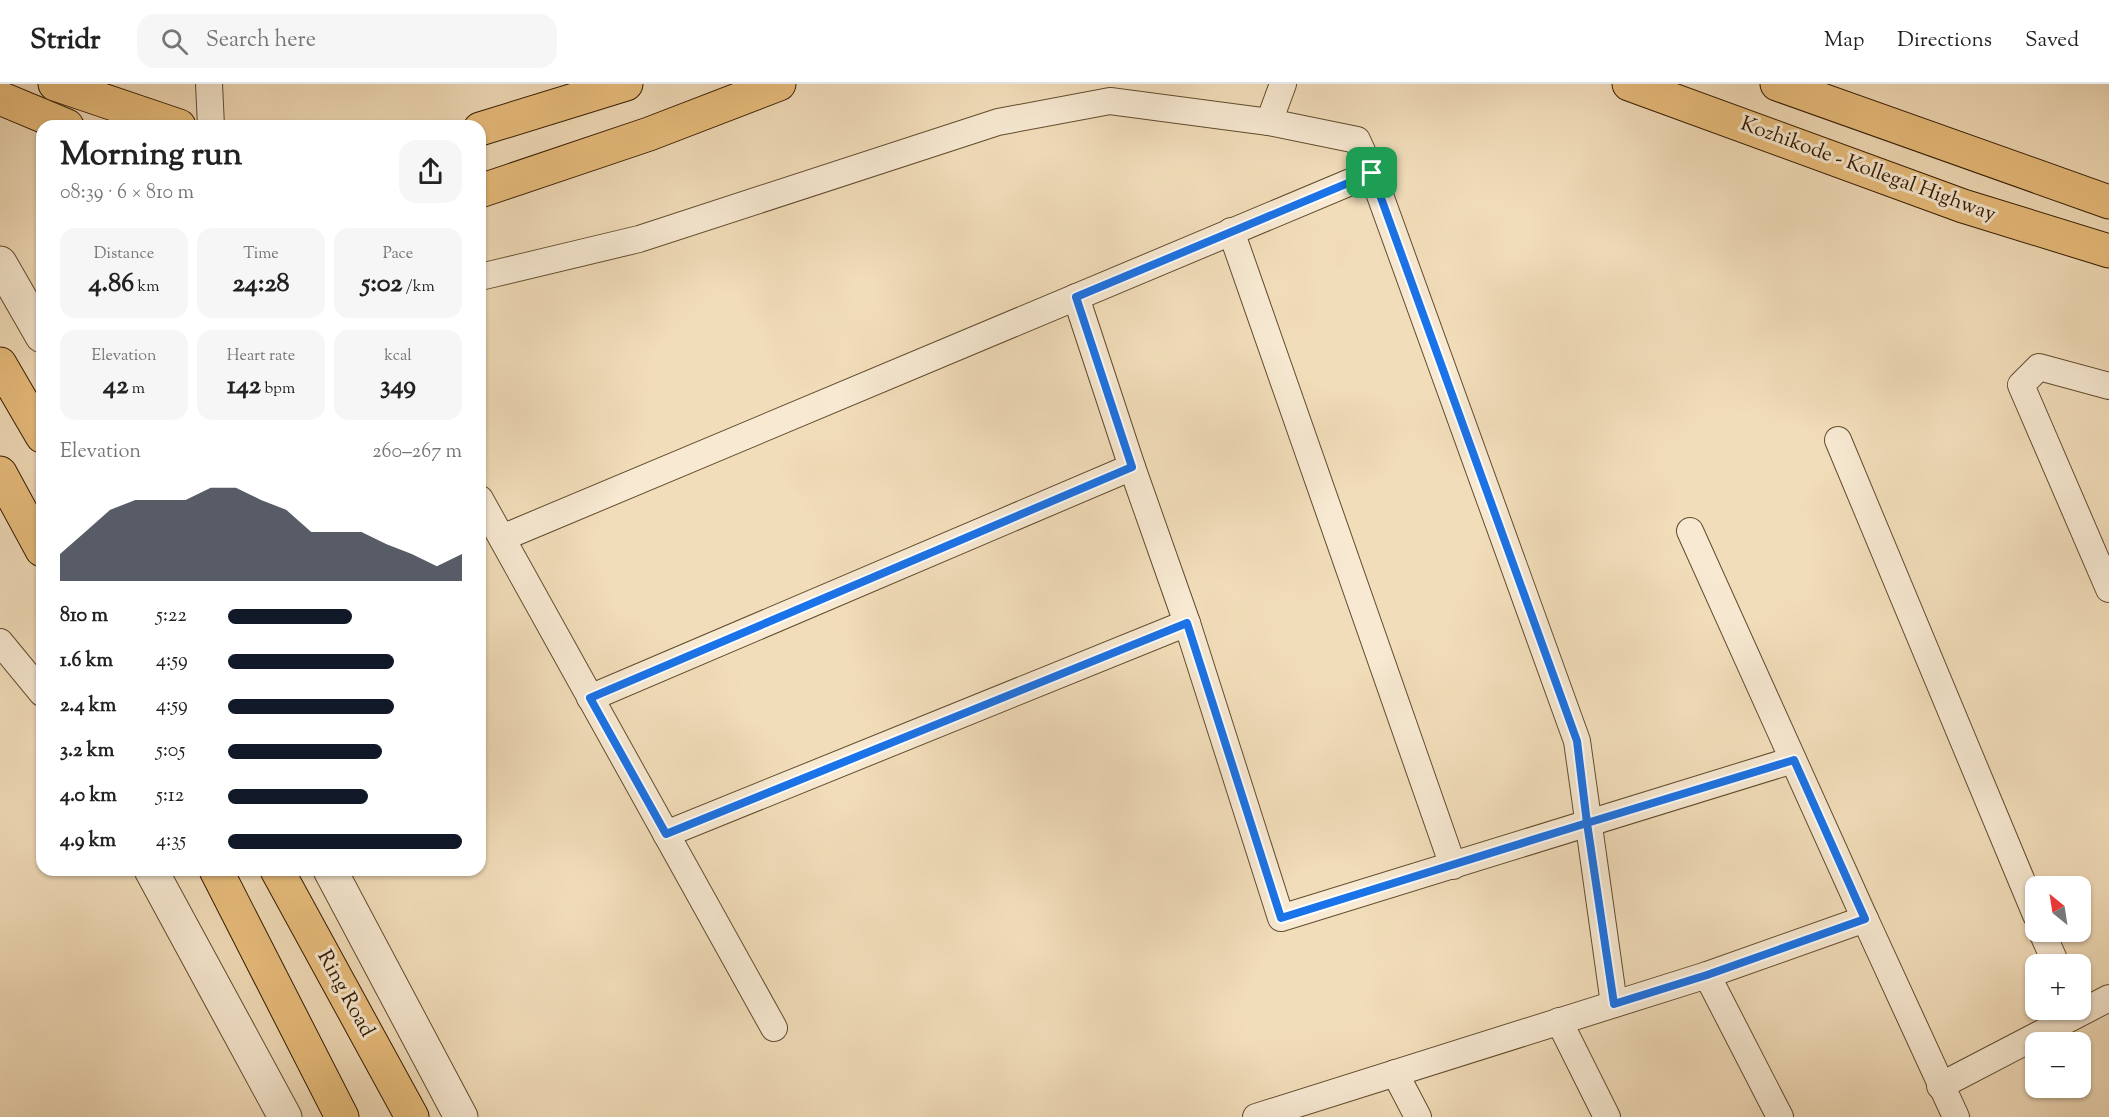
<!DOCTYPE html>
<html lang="en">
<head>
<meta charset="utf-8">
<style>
	:root { --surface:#fff; --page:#f6f6f6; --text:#222; --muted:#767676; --line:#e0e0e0; --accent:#111827 }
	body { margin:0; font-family:"Sorts Mill Goudy",serif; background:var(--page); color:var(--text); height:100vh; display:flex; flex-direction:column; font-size:22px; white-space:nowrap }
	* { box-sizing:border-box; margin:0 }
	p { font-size:20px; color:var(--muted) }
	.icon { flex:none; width:33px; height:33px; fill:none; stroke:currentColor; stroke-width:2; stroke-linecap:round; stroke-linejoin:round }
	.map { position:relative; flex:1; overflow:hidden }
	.side { position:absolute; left:36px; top:36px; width:450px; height:756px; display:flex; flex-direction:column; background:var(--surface); border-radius:18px; box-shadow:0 2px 4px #0004 }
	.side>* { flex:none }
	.needle { width:39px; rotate:330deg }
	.fabs { position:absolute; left:2025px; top:792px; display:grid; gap:12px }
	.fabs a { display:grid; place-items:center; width:66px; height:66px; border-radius:12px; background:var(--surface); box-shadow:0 2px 4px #0004; font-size:30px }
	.pin { position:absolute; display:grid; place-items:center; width:51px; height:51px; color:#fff; margin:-26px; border-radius:12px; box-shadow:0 3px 9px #0006 }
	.round { display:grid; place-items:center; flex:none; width:63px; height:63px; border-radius:18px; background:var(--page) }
	.summary { display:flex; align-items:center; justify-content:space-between; height:102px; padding:0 24px }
	h1 { font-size:33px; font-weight:700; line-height:45px }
	.stats { display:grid; grid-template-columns:repeat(3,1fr); gap:9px; height:102px; padding:6px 24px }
	.stats div { display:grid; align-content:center; border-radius:15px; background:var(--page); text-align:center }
	.stats b { font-size:26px; font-weight:700 }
	.stats small { font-size:16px; font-weight:400 }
	.stats p { font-size:16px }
	.chart { height:168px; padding:12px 24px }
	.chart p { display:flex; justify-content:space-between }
	.chart svg { width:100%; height:108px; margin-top:6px; fill:var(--accent); opacity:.7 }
	ul { padding:0 24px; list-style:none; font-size:20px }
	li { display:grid; grid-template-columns:96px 72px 1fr; align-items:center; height:45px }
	li i { height:15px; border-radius:8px; background:var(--accent) }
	header { display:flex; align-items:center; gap:36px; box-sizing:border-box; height:84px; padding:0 30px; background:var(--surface); border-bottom:2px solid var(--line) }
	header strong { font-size:28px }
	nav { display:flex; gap:33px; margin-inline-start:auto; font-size:21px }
	.search { width:420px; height:54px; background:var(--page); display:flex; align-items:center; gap:15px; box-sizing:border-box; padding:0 21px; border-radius:18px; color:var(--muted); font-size:22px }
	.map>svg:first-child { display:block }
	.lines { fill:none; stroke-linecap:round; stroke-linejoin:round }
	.minor-casing { stroke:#624c2e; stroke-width:28 }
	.tertiary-casing { stroke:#624c2e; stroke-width:35 }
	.trunk-casing { stroke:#321b00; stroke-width:35 }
	.minor { stroke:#f7e9d2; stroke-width:26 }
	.tertiary { stroke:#f7e9d2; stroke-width:33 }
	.trunk { stroke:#e9be7d; stroke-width:33 }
	.route-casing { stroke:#fff; stroke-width:12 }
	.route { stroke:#1a73e8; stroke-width:8 }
	.labels { text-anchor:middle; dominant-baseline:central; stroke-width:6; stroke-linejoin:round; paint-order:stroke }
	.street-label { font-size:21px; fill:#321b00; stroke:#f7e9d2 }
</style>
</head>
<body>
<header>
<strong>Stridr</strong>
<div class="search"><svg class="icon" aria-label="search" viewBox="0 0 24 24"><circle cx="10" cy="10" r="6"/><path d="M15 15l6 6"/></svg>Search here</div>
<nav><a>Map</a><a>Directions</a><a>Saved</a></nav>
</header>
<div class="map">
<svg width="2109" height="1033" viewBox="0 0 2109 1033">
	<rect width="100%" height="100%" fill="#f2ddba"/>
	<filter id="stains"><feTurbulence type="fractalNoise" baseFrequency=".00333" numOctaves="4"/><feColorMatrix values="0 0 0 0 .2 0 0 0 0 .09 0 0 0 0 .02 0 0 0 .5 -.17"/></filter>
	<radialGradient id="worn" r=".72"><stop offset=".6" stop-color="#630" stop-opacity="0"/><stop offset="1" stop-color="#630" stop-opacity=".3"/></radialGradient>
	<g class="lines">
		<!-- minor casing -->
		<g class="minor-casing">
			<g id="minor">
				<polyline points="209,0 211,42"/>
				<polyline points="1269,38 1283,0"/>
				<polyline points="1231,147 1453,782"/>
				<polyline points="480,193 639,155 998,38 1110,17 1269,38 1357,56 1372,89 1577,657 1614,920"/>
				<polyline points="1076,213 1132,383 1187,539 1281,834 1793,676"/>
				<polyline points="2109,302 2039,283 2021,301 2109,505"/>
				<polyline points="1838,356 2036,831"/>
				<polyline points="480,415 774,944"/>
				<polyline points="1690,447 1865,835"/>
				<polyline points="502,454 1372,89"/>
				<polyline points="0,558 42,609"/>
				<polyline points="590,614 1132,383"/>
				<polyline points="666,750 1187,539"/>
				<polyline points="2042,848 2056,880"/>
				<polyline points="1707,891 1865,835 1956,1033"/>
				<polyline points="1559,937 1607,1033"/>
				<polyline points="1395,989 1418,1033"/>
				<polyline points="1940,1002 2109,914"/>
				<polyline points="1256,1033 1707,891 1780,1033"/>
			</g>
		</g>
		<!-- tertiary casing -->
		<g class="tertiary-casing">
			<g id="tertiary">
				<polyline points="0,179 42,252"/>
				<polyline points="151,786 285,1033"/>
				<polyline points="330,786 461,1033"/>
			</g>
		</g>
		<!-- trunk casing -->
		<g class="trunk-casing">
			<g id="trunk">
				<polyline points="55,0 179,42"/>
				<polyline points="1629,0 1963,122 2109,167"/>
				<polyline points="1777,0 2109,118"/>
				<polyline points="0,14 67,42"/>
				<polyline points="480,45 626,0"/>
				<polyline points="480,107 649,50 779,0"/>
				<polyline points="0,280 42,352"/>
				<polyline points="0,389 42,466"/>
				<polyline points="216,786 342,1033"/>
				<polyline points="277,786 412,1033"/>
			</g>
		</g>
		<!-- minor -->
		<use href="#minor" class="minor"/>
		<!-- tertiary -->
		<use href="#tertiary" class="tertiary"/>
		<!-- trunk -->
		<use href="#trunk" class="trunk"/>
	</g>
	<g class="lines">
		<!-- route casing -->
		<g class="route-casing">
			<polyline id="route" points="1372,89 1076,213 1132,383 590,614 666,750 1187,539 1281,834 1587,739 1614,920 1707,891 1865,835 1794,676 1587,739 1577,657 1372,89"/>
		</g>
		<!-- route -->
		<use href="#route" class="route"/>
	</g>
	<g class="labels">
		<!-- street labels -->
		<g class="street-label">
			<text transform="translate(1868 86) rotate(20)">Kozhikode - Kollegal Highway</text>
			<text transform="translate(345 910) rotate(61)">Ring Road</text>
		</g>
	</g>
	<rect width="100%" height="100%" filter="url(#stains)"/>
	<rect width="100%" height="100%" fill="url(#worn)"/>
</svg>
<div class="fabs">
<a><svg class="needle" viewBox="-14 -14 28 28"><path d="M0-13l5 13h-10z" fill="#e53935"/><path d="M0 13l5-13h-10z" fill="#767676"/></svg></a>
<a>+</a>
<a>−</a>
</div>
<div class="pin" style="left:1372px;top:89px;background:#1e9e55"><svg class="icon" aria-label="arrive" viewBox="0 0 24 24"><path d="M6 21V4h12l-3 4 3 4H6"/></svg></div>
<section class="side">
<div class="summary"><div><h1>Morning run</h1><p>08:39 · 6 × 810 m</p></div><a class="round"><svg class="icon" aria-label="share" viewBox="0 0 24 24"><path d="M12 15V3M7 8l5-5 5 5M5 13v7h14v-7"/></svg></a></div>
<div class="stats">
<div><p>Distance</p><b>4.86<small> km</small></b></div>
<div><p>Time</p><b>24:28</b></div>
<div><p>Pace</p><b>5:02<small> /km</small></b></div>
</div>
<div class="stats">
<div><p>Elevation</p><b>42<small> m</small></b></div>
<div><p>Heart rate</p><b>142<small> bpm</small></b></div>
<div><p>kcal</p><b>349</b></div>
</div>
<div class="chart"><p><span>Elevation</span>260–267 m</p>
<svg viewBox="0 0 160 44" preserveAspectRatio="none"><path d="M0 44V33L10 24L20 15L30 11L40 11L50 11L60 6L70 6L80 11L90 15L100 24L110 24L120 24L130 29L140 33L150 38L160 33V44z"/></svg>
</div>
<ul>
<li><b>810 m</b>5:22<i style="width:53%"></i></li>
<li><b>1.6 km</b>4:59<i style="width:71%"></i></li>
<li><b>2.4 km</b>4:59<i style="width:71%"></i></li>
<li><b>3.2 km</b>5:05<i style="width:66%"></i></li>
<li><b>4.0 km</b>5:12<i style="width:60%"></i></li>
<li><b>4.9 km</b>4:35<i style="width:100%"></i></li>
</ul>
</section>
</div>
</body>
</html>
